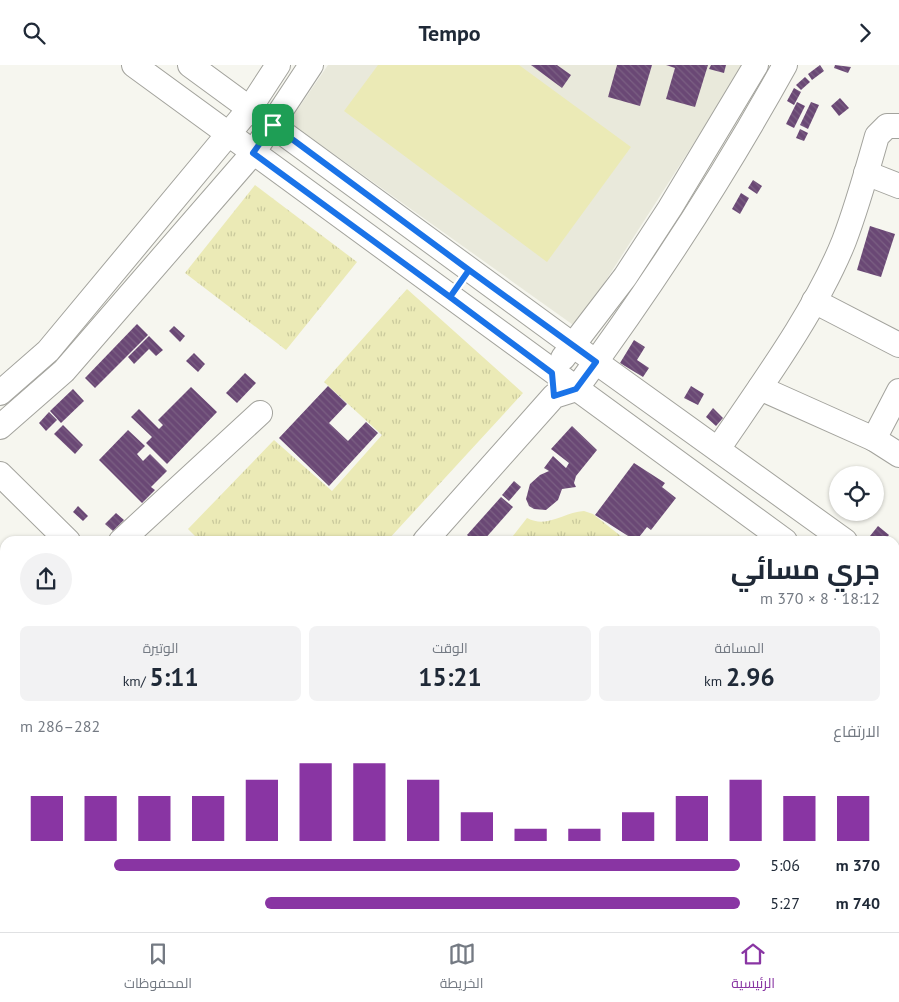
<!DOCTYPE html>
<html lang="ar">
<head>
<meta charset="utf-8">
<style>
	:root { --surface:#fff; --page:#f2f2f3; --text:#1f2937; --muted:#747a83; --line:#e0e1e3; --accent:#8935a3 }
	body { margin:0; font-family:"PT Sans",Cairo,sans-serif; background:var(--page); color:var(--text); direction:rtl; height:100vh; display:flex; flex-direction:column; font-size:19px; white-space:nowrap }
	* { box-sizing:border-box; margin:0 }
	p { font-size:16px; color:var(--muted) }
	.icon { flex:none; width:28px; height:28px; fill:none; stroke:currentColor; stroke-width:2; stroke-linecap:round; stroke-linejoin:round }
	.map { position:relative; flex:1; overflow:hidden; direction:ltr }
	.details { position:absolute; left:0px; top:471px; width:900px; height:396px; display:flex; flex-direction:column; background:var(--surface); border-radius:15px 15px 0 0; box-shadow:0 1px 4px #0004; direction:rtl }
	.details>* { flex:none }
	.buttons { position:absolute; left:829px; top:401px; display:grid; gap:10px }
	.buttons a { display:grid; place-items:center; width:55px; height:55px; border-radius:50%; background:var(--surface); box-shadow:0 1px 4px #0004; font-size:25px }
	.pin { position:absolute; display:grid; place-items:center; width:42px; height:42px; color:#fff; margin:-21px; border-radius:10px; box-shadow:0 2px 8px #0006 }
	.round { display:grid; place-items:center; flex:none; width:52px; height:52px; border-radius:26px; background:var(--page) }
	.overview { display:flex; align-items:center; justify-content:space-between; height:85px; padding:0 20px }
	h1 { font-size:28px; font-weight:700; line-height:38px }
	.metrics { display:grid; grid-template-columns:repeat(3,1fr); gap:8px; height:85px; padding:5px 20px }
	.metrics div { display:grid; align-content:center; border-radius:8px; background:var(--page); text-align:center }
	.metrics b { font-size:25px; font-weight:700 }
	.metrics small { font-size:14px; font-weight:400 }
	.metrics p { font-size:14px }
	.chart { height:140px; padding:10px 20px }
	.chart p { display:flex; justify-content:space-between }
	.chart svg { width:100%; height:90px; margin-top:5px; stroke:var(--accent); stroke-width:6 }
	ul { padding:0 20px; list-style:none; font-size:16px }
	li { display:grid; grid-template-columns:80px 60px 1fr; align-items:center; height:38px }
	li i { height:12px; border-radius:6px; background:var(--accent) }
	header { display:flex; justify-content:space-between; align-items:center; height:65px; padding:0 20px; background:var(--surface); font-size:22px; font-weight:700 }
	.tab-bar { display:flex; justify-content:space-around; align-items:center; height:70px; border-top:1px solid var(--line); background:var(--surface); font-size:14px; color:var(--muted) }
	.tab-bar a { display:grid; justify-items:center; gap:2px }
	.tab-bar .on { color:var(--accent) }
	.map>svg:first-child { display:block }
	.built { fill:#e9e9db }
	.grass { fill:url(#grass-tufts) }
	.pitch { fill:#ebeab6 }
	.building { fill:url(#building-back-hatch) }
	.lines { fill:none; stroke-linecap:round; stroke-linejoin:round }
	.minor-casing { stroke:#a3a39d; stroke-width:26 }
	.minor { stroke:#fff; stroke-width:24 }
	.route-casing { stroke:#fff; stroke-width:10 }
	.route { stroke:#1a73e8; stroke-width:6 }
</style>
</head>
<body>
<header><svg class="icon" aria-label="forward" viewBox="0 0 24 24"><path d="M9 5l7 7-7 7"/></svg>Tempo<svg class="icon" aria-label="search" viewBox="0 0 24 24"><circle cx="10" cy="10" r="6"/><path d="M15 15l6 6"/></svg></header>
<div class="map">
<svg width="899" height="867" viewBox="0 0 899 867">
	<defs>
		<pattern id="grass-tufts" width="24" height="20" patternUnits="userSpaceOnUse" patternTransform="scale(1.25)"><rect width="24" height="20" fill="#ebeab6"/><path d="M3 7l-1-3M5 7V3M7 7l1-3M15 17l-1-3M17 17v-4M19 17l1-3" fill="none" stroke="#c9c99c"/></pattern>
		<pattern id="building-back-hatch" width="6" height="6" patternUnits="userSpaceOnUse" patternTransform="scale(1.25)"><rect width="6" height="6" fill="#6a4875"/><path d="M-1 5l2 2M0 0l6 6M5-1l2 2" fill="none" stroke="#7b6083"/></pattern>
	</defs>
	<rect width="100%" height="100%" fill="#f6f6ef"/>
	<!-- built -->
	<polygon class="built" points="328,0 744,0 576,262 289,57"/>
	<!-- grass -->
	<g class="grass">
		<polygon points="255,120 357,197 286,285 185,208"/>
		<polygon points="407,224 523,328 387,476 200,476 188,464 274,375 332,426 382,370 324,317"/>
		<path d="M584,446L593,449L627,476H509L527,453C548,464 563,447 584,446Z"/>
	</g>
	<!-- pitch -->
	<polygon class="pitch" points="378,0 519,0 631,82 547,197 344,46"/>
	<!-- building -->
	<g class="building">
		<polygon points="531,0 557,0 571,10 562,23"/>
		<polygon points="617,0 652,0 640,41 608,32"/>
		<polygon points="666,0 708,0 695,42 666,34 675,3"/>
		<polygon points="711,0 726,0 724,8 709,4"/>
		<polygon points="820,0 824,6 812,15 808,9"/>
		<polygon points="835,0 851,2 848,8 834,3"/>
		<polygon points="805,12 810,17 801,25 796,20"/>
		<polygon points="794,23 801,27 794,40 787,36"/>
		<polygon points="840,33 849,43 839,51 831,41"/>
		<polygon points="797,37 805,41 794,63 786,59"/>
		<polygon points="811,37 819,40 808,64 800,60"/>
		<polygon points="800,64 808,68 804,76 796,73"/>
		<polygon points="753,115 762,121 757,129 748,123"/>
		<polygon points="741,128 749,133 740,149 732,144"/>
		<polygon points="870,161 895,169 881,212 857,205"/>
		<polygon points="137,259 148,270 95,323 85,313"/>
		<polygon points="174,261 185,271 180,277 169,266"/>
		<polygon points="149,271 163,285 156,291 149,284 134,299 128,292"/>
		<polygon points="634,275 645,282 637,295 649,303 643,312 620,298"/>
		<polygon points="194,288 205,299 198,307 186,296"/>
		<polygon points="245,308 256,318 237,338 226,328"/>
		<polygon points="328,321 347,339 329,358 348,376 366,357 378,368 329,421 279,373"/>
		<polygon points="691,321 704,329 698,340 684,333"/>
		<polygon points="191,322 217,347 167,399 146,378 152,372 131,352 139,344 159,364 163,360 158,355"/>
		<polygon points="73,324 84,336 61,358 50,346"/>
		<polygon points="713,343 723,353 716,361 706,352"/>
		<polygon points="49,347 57,355 46,366 39,358"/>
		<polygon points="63,360 83,380 75,389 54,369"/>
		<polygon points="572,361 597,385 576,411 574,418 576,422 562,424 558,435 546,445 534,444 529,441 526,434 530,419 540,410 549,406 544,403 553,391 566,403 569,398 551,384"/>
		<polygon points="128,365 145,381 137,389 143,396 150,389 167,406 151,422 155,425 142,438 99,395"/>
		<polygon points="634,398 665,418 662,422 676,433 651,465 647,462 636,476 595,450"/>
		<polygon points="514,416 521,422 509,436 502,430"/>
		<polygon points="501,432 513,442 483,476 474,476 467,470"/>
		<polygon points="78,441 88,451 83,456 73,447"/>
		<polygon points="116,448 124,455 113,466 105,459"/>
		<polygon points="878,461 889,470 884,476 877,476 870,471"/>
		<polygon points="89,862 150,862 154,867 93,867"/>
		<polygon points="268,862 281,862 283,867 258,867"/>
	</g>
	<g class="lines">
		<!-- minor casing -->
		<g class="minor-casing">
			<g id="minor">
				<polyline points="134,0 785,476"/>
				<polyline points="190,0 596,297 845,476"/>
				<polyline points="866,108 899,121"/>
				<polyline points="814,236 899,280"/>
				<polyline points="563,293 625,212 670,143 756,0"/>
				<polyline points="760,323 874,374 899,390"/>
				<polyline points="0,328 48,286 250,43 278,0"/>
				<polyline points="0,362 64,306 253,88 311,0"/>
				<polyline points="874,374 899,326"/>
				<path d="M718,384C760,322 816,246 844,176C857,142 867,106 877,71L887,61H899"/>
				<polyline points="0,409 68,476"/>
				<polyline points="121,476 260,348"/>
				<path d="M425,476L554,331L576,324C652,221 723,112 785,0"/>
				<polyline points="895,513 899,516"/>
				<polyline points="895,556 899,559"/>
				<polyline points="0,825 5,832"/>
				<polyline points="407,862 411,867"/>
				<polyline points="221,867 229,862"/>
			</g>
		</g>
		<!-- minor -->
		<use href="#minor" class="minor"/>
	</g>
	<g class="lines">
		<!-- route casing -->
		<g class="route-casing">
			<polyline id="route" points="273,60 469,205 450,232 552,308 554,331 576,324 596,297 469,205 450,232 253,88 273,60"/>
		</g>
		<!-- route -->
		<use href="#route" class="route"/>
	</g>
</svg>
<div class="buttons">
<a><svg class="icon" aria-label="locate" viewBox="0 0 24 24"><circle cx="12" cy="12" r="6"/><path d="M12 2v4M12 18v4M2 12h4M18 12h4"/></svg></a>
</div>
<div class="pin" style="left:273px;top:60px;background:#1e9e55"><svg class="icon" aria-label="arrive" viewBox="0 0 24 24"><path d="M6 21V4h12l-3 4 3 4H6"/></svg></div>
<section class="details">
<div class="overview"><div><h1>جري مسائي</h1><p>18:12 · 8 × 370 m</p></div><a class="round"><svg class="icon" aria-label="share" viewBox="0 0 24 24"><path d="M12 15V3M7 8l5-5 5 5M5 13v7h14v-7"/></svg></a></div>
<div class="metrics">
<div><p>المسافة</p><b>2.96<small> km</small></b></div>
<div><p>الوقت</p><b>15:21</b></div>
<div><p>الوتيرة</p><b>5:11<small> /km</small></b></div>
</div>
<div class="chart"><p><span>الارتفاع</span>282–286 m</p>
<svg viewBox="0 0 160 44" preserveAspectRatio="none"><path d="M5 44V22M15 44V22M25 44V22M35 44V22M45 44V14M55 44V6M65 44V6M75 44V14M85 44V30M95 44V38M105 44V38M115 44V30M125 44V22M135 44V14M145 44V22M155 44V22"/></svg>
</div>
<ul>
<li><b>370 m</b>5:06<i style="width:87%"></i></li>
<li><b>740 m</b>5:27<i style="width:66%"></i></li>
</ul>
</section>
</div>
<nav class="tab-bar">
<a class="on"><svg class="icon" aria-label="home" viewBox="0 0 24 24"><path d="M3 11l9-7 9 7M6 9v11h12V9"/></svg>الرئيسية</a>
<a><svg class="icon" aria-label="map" viewBox="0 0 24 24"><path d="M3 6l6-2 6 2 6-2v14l-6 2-6-2-6 2zM9 4v14M15 6v14"/></svg>الخريطة</a>
<a><svg class="icon" aria-label="saved" viewBox="0 0 24 24"><path d="M7 4h10v16l-5-4-5 4z"/></svg>المحفوظات</a>
</nav>
</body>
</html>
